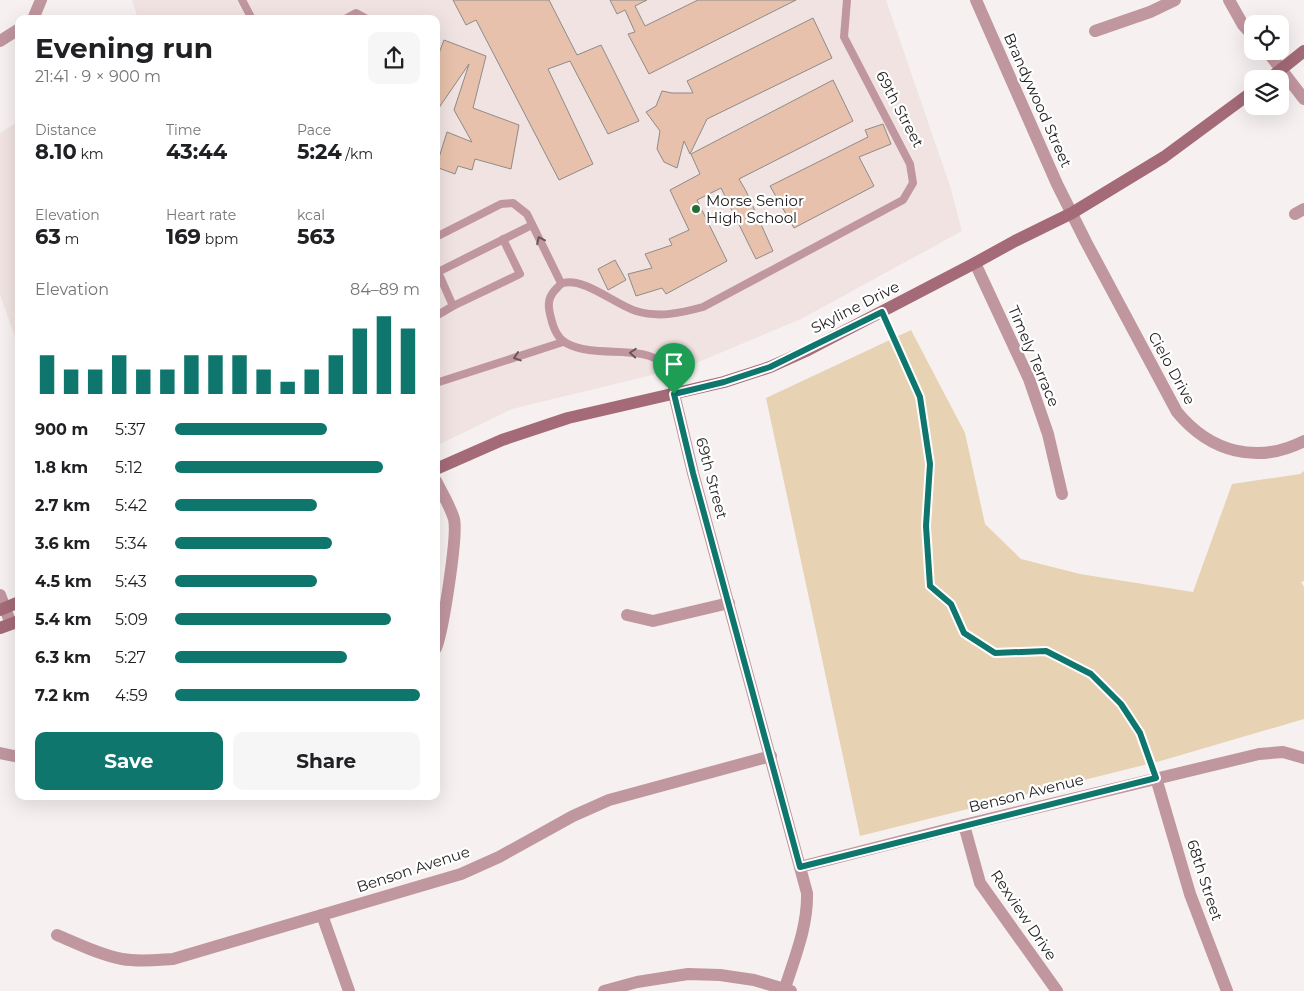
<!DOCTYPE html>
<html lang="en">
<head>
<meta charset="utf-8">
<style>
	:root { --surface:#fff; --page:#f6f6f6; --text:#202124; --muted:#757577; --accent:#0f766e }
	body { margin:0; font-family:Montserrat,sans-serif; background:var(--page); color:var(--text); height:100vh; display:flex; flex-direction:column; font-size:19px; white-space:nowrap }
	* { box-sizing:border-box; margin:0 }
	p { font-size:16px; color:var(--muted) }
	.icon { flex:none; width:28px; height:28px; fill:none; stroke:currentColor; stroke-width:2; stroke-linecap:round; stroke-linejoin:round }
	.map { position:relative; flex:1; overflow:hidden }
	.sheet { position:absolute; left:15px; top:15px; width:425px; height:785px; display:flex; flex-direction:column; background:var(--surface); border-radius:10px; box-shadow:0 5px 20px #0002 }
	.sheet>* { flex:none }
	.tools { position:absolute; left:1244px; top:15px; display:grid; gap:10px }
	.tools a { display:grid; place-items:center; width:45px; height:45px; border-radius:10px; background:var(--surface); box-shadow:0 5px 20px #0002; font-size:25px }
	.pin { position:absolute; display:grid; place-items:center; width:42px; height:42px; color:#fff; margin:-51px -21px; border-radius:50% 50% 50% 0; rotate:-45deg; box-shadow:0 0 5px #0007 }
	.pin .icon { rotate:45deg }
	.round { display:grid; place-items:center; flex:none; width:52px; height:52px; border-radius:10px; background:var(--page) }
	.head { display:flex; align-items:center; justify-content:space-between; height:85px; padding:0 20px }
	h1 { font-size:28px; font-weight:700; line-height:38px }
	.stats { display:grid; grid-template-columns:repeat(3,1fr); gap:8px; height:85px; padding:5px 20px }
	.stats div { display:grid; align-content:center }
	.stats b { font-size:21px; font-weight:700 }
	.stats small { font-size:14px; font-weight:400 }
	.stats p { font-size:14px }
	.chart { height:140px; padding:10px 20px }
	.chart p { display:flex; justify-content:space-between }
	.chart svg { width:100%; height:90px; margin-top:5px; stroke:var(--accent); stroke-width:6 }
	.cta { display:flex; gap:10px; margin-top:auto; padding:10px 20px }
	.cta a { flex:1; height:58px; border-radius:10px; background:var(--accent); color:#fff; font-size:20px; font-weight:700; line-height:58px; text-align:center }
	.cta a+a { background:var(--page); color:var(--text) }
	ul { padding:0 20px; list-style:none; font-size:16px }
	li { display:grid; grid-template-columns:80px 60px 1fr; align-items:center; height:38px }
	li i { height:12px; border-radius:6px; background:var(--accent) }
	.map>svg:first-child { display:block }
	.built { fill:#f0e3e1 }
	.green { fill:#e7d2b3 }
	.building { fill:#e7c1ab; stroke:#8e8b89 }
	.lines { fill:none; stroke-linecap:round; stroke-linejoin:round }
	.service { stroke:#c0969f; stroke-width:8 }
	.minor { stroke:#c0969f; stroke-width:12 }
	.tertiary { stroke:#c0969f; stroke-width:12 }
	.secondary { stroke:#a46a78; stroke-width:12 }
	.oneway { stroke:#6a565a }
	.route-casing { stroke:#fff; stroke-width:10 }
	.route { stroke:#0f766e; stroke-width:6 }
	.poi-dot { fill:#276d38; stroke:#fff; stroke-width:2 }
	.labels { text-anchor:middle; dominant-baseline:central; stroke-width:4.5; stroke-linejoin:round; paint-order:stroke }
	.street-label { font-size:15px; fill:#242222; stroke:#fff }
	.poi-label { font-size:15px; fill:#242222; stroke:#fff; text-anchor:start }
</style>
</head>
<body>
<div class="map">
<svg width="1304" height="991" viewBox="0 0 1304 991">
	<rect width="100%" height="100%" fill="#f6f1f0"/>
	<!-- built -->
	<g class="built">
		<polygon points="132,0 886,0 950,186 962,231 801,319 689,366 512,409 436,446 436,19 138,19"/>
		<polygon points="19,121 19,348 0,295 0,133"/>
	</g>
	<!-- green -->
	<polygon class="green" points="911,330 965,433 985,524 1021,559 1080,574 1193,592 1232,484 1300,474 1304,471 1304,581 1301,582 1304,587 1304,719 1164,760 860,836 766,398"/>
	<!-- building -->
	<g class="building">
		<polygon points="453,0 549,0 577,55 601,45 639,121 608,134 570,61 548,69 593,164 559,180 476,20 466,25"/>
		<polygon points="610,0 647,0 635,6 645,26 698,0 796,0 649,74 628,34 635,32 625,10 617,14"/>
		<polygon points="813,18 832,58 707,119 690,154 684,141 677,168 664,162 657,149 660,131 646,112 656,106 662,91 672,93 693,93 687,81"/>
		<polygon points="444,40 486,56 473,108 519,125 511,169 475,159 472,170 458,166 455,174 436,167 447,132 472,142 454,110 469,64 436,112 436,61"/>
		<polygon points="833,80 853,121 739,179 746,191 773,251 756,259 721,188 697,200 727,261 666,294 662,288 636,296 628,274 652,268 645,254 672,245 669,239 689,230 670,190 700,174 691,154"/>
		<polygon points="883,124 891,144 859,157 874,186 794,228 770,186 868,137 865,130"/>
		<polygon points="615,260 626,280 608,290 598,269"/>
	</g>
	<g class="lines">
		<!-- service -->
		<g class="service">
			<polyline points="242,0 252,19"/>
			<polyline points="345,19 356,13 367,19"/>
			<polyline points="436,237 501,204 513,203 527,214 561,283"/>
			<polyline points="453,306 438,272 532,225"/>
			<polyline points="882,312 920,397 930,464 926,526 930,586 951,605 963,633 995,653 1046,651 1091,674 1121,703 1140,733 1156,778"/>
			<polyline points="436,316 453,306 520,274 503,239"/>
			<polyline points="436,383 563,342"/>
			<path d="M674,394L667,366C641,342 597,360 566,343C557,338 553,327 551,318C548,307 547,299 555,290C558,287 560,284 563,283C584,277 616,305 636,311C659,318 681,313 703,307L903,200L913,183L910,164L844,37L847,0"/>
		</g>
		<!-- minor -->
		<g class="minor">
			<polyline points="1229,0 1243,25 1252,35"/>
			<polyline points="33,19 41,0"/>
			<polyline points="1095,31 1150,12 1175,0"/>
			<polyline points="0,41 19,29"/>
			<polyline points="1267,51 1304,99"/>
			<polyline points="1295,214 1304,209"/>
			<polyline points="975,263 1029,379 1048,434 1062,494"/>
			<path d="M674,394L693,473L807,893C808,927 794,959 784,991"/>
			<path d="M436,481C442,493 450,506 454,519C458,535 443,631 436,648"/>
			<polyline points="0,595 11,624"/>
			<polyline points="627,615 653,621 729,603"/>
			<polyline points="0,753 19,757"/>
			<polyline points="1156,778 1190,894 1227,991"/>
			<polyline points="964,825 980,883 1057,991"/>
			<polyline points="800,867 964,825 1259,754 1283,752 1304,758"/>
			<polyline points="322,915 349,991"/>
			<path d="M57,935C78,944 100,955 122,959C139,962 156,960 173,959L461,874L499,857L573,816L609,800L771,756"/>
		</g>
		<!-- tertiary -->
		<g class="tertiary">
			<path d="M976,0L1057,184L1086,242L1177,412C1210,452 1257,465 1304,441"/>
			<polyline points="604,991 637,982 688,974 720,975 754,980 791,991"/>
		</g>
		<!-- secondary -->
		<g class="secondary">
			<polyline points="1269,79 1304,51"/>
			<polyline points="436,469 502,440 568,418 724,382 770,367 808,350 975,263 1015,241 1072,213 1164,157 1252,92"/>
			<polyline points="0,610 19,602"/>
			<polyline points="0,628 19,621"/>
		</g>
	</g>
	<!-- one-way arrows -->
	<defs><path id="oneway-chevron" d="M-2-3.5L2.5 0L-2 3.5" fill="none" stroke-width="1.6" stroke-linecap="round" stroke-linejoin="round" transform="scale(1.25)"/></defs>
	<g class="oneway">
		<use href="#oneway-chevron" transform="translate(540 240) rotate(-116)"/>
		<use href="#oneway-chevron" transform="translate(633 353) rotate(-176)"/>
		<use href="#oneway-chevron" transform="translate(517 357) rotate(162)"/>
	</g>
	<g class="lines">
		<!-- route casing -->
		<g class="route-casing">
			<polygon id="route" points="882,312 920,397 930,464 926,526 930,586 951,604 964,633 995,653 1046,651 1091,674 1121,704 1140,733 1156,778 800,867 693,473 674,394 724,382 770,367"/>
		</g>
		<!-- route -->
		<use href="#route" class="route"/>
	</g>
	<!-- markers -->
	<circle class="poi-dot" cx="696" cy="209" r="5"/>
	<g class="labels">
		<!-- street labels -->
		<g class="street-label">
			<text transform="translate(1038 100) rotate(66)">Brandywood Street</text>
			<text transform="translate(900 109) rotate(62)">69th Street</text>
			<text transform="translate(855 307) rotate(-27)">Skyline Drive</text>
			<text transform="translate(1034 356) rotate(67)">Timely Terrace</text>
			<text transform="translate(1172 368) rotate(61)">Cielo Drive</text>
			<text transform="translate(712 478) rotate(75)">69th Street</text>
			<text transform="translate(1026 793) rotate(-14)">Benson Avenue</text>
			<text transform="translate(413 869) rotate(-18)">Benson Avenue</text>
			<text transform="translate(1205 880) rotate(72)">68th Street</text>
			<text transform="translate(1024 915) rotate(56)">Rexview Drive</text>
		</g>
		<!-- poi labels -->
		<g class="poi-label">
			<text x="706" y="200">Morse Senior<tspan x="706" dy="17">High School</tspan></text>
		</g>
	</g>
</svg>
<div class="tools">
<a><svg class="icon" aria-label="locate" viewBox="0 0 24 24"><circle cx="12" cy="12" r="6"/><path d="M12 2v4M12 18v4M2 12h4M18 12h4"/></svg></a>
<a><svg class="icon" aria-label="layers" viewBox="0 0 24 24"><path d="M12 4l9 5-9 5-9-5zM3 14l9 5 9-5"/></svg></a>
</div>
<div class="pin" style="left:674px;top:394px;background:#1e9e55"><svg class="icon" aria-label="arrive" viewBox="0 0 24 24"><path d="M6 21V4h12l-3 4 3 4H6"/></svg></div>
<section class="sheet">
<div class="head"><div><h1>Evening run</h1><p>21:41 · 9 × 900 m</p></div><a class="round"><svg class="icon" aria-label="share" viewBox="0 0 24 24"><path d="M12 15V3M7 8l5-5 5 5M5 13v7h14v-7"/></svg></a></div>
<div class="stats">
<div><p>Distance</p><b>8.10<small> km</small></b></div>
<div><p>Time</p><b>43:44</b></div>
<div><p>Pace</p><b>5:24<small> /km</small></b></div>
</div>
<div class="stats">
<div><p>Elevation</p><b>63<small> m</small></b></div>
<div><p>Heart rate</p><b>169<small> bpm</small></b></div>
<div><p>kcal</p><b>563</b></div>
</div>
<div class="chart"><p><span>Elevation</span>84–89 m</p>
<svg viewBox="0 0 160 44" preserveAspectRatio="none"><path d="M5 44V25M15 44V32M25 44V32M35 44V25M45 44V32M55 44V32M65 44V25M75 44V25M85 44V25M95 44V32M105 44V38M115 44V32M125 44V25M135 44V12M145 44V6M155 44V12"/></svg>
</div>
<ul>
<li><b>900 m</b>5:37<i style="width:62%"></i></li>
<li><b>1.8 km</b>5:12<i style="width:85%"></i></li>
<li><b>2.7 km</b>5:42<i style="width:58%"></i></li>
<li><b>3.6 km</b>5:34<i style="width:64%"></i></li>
<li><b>4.5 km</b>5:43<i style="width:58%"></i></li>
<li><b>5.4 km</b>5:09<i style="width:88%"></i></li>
<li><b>6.3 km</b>5:27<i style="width:70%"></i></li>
<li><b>7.2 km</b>4:59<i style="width:100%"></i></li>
</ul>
<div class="cta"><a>Save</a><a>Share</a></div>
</section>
</div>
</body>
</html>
